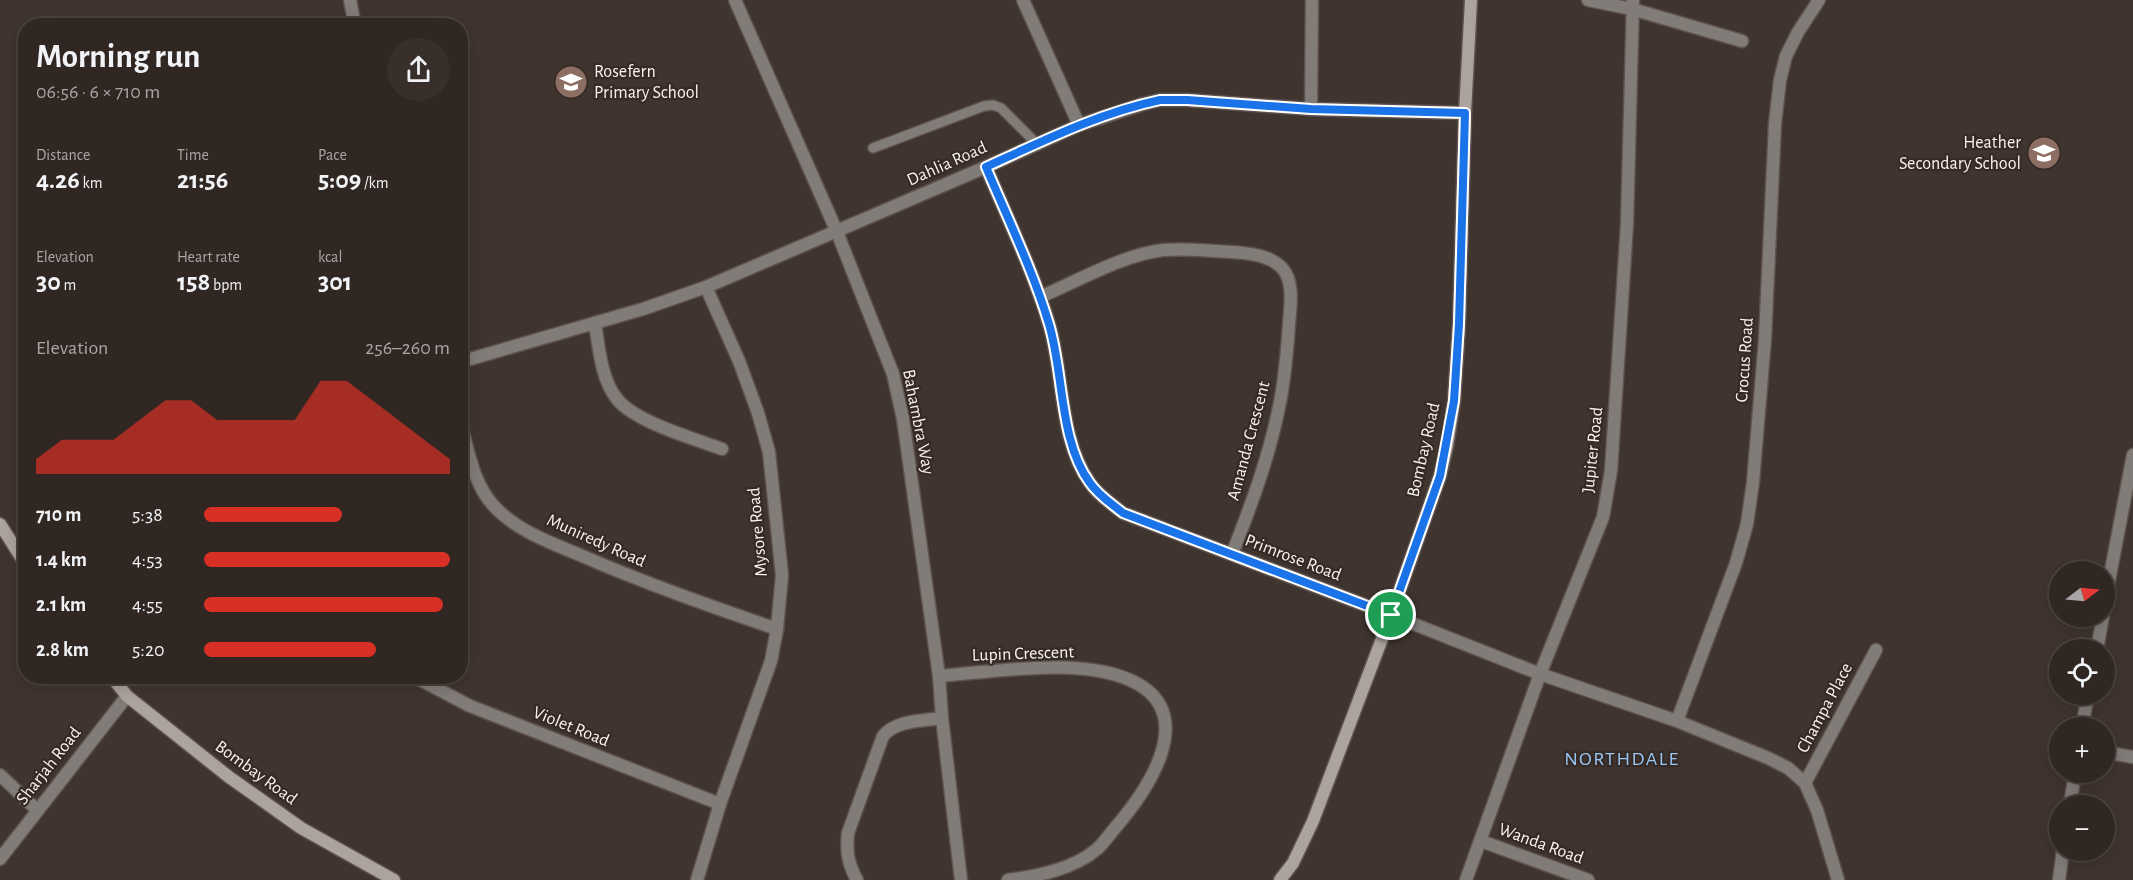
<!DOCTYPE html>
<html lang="en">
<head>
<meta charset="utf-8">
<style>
	:root { --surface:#302723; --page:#382f2b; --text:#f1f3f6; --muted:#a8a5a6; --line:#4b4441; --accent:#d93025 }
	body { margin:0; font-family:"Alegreya Sans",sans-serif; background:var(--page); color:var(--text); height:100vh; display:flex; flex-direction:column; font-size:22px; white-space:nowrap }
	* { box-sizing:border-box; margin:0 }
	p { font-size:20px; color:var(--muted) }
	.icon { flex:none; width:33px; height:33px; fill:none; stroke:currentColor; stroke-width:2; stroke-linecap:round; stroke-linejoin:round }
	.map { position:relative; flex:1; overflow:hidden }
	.sheet { position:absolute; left:18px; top:18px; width:450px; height:666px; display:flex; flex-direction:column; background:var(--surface); border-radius:24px; box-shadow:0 3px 15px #0003,0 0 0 2px var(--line) }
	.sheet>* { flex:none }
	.needle { width:39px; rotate:74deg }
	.tools { position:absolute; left:2049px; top:561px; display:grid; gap:12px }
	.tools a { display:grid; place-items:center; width:66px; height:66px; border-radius:50%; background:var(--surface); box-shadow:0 3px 15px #0003,0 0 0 2px var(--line); font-size:30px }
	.pin { position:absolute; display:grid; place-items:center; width:51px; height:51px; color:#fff; margin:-26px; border:3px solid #fff; border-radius:50%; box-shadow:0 2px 6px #0007 }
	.round { display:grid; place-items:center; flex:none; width:63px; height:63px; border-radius:32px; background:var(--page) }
	.summary { display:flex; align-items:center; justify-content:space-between; height:102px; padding:0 18px }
	h1 { font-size:33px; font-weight:600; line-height:45px }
	.figures { display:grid; grid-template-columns:repeat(3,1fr); gap:9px; height:102px; padding:6px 18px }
	.figures div { display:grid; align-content:center }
	.figures b { font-size:26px; font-weight:600 }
	.figures small { font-size:16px; font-weight:400 }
	.figures p { font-size:16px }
	.chart { height:168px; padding:12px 18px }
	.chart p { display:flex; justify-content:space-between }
	.chart svg { width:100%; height:108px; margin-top:6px; fill:var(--accent); opacity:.7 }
	ul { padding:0 18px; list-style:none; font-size:20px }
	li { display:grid; grid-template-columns:96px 72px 1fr; align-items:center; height:45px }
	li i { height:15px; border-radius:8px; background:var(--accent) }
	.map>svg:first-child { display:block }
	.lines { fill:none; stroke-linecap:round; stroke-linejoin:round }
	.lane-casing { stroke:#5e524e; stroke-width:12 }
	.street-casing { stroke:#5e524e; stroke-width:15 }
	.secondary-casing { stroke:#5e524e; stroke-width:15 }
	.lane { stroke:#827c79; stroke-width:9 }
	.street { stroke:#827c79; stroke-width:12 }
	.secondary { stroke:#ada39e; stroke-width:12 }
	.route-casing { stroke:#fff; stroke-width:12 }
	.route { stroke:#1a73e8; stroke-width:8 }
	.labels { text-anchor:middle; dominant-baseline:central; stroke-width:4.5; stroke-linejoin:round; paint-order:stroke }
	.poi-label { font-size:18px; fill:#faf2ef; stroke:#362a25; text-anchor:start }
	.street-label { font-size:18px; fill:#faf2ef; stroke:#362a25 }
	.neighbourhood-label { font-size:20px; letter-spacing:1.5px; fill:#99c5f3; stroke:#362a25 }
</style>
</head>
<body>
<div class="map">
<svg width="2133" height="880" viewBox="0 0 2133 880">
	<rect width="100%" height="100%" fill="#40342f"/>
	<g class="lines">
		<!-- lane casing -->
		<g class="lane-casing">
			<polyline id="lane" points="873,148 984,106 993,105 1001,108 1037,144"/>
		</g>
		<!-- street casing -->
		<g class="street-casing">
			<g id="street">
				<polyline points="350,0 355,26"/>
				<polyline points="735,0 837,232 893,374 903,419 939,676 942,718 961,880"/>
				<polyline points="1023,0 1079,125"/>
				<polyline points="1588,0 1632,9 1742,41"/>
				<polyline points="1311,109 1312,0"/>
				<path d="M986,167C1008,219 1033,271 1049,324C1064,374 1059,440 1090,483C1098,495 1112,504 1123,513L1391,615L1540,674L1677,721L1768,758L1788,768L1805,783L1817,810L1838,880"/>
				<path d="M1040,297C1078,281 1122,255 1163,250C1185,248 1209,251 1231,252C1248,253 1270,255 1282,268C1295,282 1290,308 1289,325C1287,352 1285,380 1279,407C1269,457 1251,506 1232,554"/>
				<path d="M595,323C599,348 601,379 617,399C635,422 695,439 722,449"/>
				<polyline points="460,362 643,309 706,287 986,167 1079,125 1143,104 1160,100 1187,100 1311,109 1465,113"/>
				<path d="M460,421C468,449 473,483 493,505C515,530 551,543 580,555C644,583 710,606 777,629"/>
				<polyline points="2104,607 2133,455"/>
				<polyline points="2097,650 2103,616"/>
				<polyline points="413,676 470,706 720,804"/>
				<path d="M939,676C996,672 1087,655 1138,684C1198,718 1146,792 1115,828C1109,835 1104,843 1097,849C1074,869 1038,876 1008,880"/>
				<polyline points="1677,721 1736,563 1747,524 1753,482 1765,339 1775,124 1780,80 1786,56 1798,32 1819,0"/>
				<polyline points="2082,728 2088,694"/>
				<polyline points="2104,752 2133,757"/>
				<polyline points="0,775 37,810"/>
				<polyline points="1805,783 1876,650"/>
				<polyline points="2070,806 2075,772"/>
				<polyline points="1481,841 1588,880"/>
				<polyline points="0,859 127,696"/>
				<polyline points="697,880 720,804 771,661 777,629 782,575 769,452 758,413 739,361 706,287"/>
				<path d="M857,880C848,864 846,851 848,833L883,736C896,720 922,721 942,718"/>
				<polyline points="1466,880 1540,674 1603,517 1611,471 1627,224 1633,0"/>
				<polyline points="2059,880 2063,850"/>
			</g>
		</g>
		<!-- secondary casing -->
		<g class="secondary-casing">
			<g id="secondary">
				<polyline points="0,524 26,565"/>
				<polyline points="111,676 127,696 229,777 301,828 394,880"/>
				<polyline points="1280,880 1293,863 1313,821 1391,615 1440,476 1447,446 1454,401 1459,324 1465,113 1471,0"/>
			</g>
		</g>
		<!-- lane -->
		<use href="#lane" class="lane"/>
		<!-- street -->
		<use href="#street" class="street"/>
		<!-- secondary -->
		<use href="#secondary" class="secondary"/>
	</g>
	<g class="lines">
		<!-- route casing -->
		<g class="route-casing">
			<path id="route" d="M1160,100H1187L1311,109L1465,113L1459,324L1454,401L1440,476L1391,615L1123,513C1112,504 1098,495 1090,483C1059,441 1064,373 1049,324C1033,271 1008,219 986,167C1043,141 1099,113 1160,100Z"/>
		</g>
		<!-- route -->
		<use href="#route" class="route"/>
	</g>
	<!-- icons -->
	<defs>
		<g id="school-disc" transform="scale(1.725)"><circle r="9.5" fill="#8d6e63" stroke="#362a25"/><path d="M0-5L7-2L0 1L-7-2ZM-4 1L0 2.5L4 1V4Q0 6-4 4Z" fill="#fff"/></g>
	</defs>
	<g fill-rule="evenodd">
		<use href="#school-disc" x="571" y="82"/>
		<use href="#school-disc" x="2044" y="153"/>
	</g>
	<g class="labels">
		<!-- poi labels -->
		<g class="poi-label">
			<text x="594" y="72">Rosefern<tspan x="594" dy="21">Primary School</tspan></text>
			<text x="2021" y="143" text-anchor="end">Heather<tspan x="2021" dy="21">Secondary School</tspan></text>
		</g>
		<!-- street labels -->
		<g class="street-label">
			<text transform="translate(947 164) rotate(-24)">Dahlia Road</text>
			<text transform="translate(1745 360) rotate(-86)">Crocus Road</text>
			<text transform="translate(918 422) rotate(79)">Bahambra Way</text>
			<text transform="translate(1249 441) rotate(-75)">Amanda Crescent</text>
			<text transform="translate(1424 450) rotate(-77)">Bombay Road</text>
			<text transform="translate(1593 450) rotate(-84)">Jupiter Road</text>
			<text transform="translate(758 532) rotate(-95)">Mysore Road</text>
			<text transform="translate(596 541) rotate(24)">Muniredy Road</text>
			<text transform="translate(1293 558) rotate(21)">Primrose Road</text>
			<text transform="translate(1023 654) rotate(-2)">Lupin Crescent</text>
			<text transform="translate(1825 708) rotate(-62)">Champa Place</text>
			<text transform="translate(571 727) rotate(22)">Violet Road</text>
			<text transform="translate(49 766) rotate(-52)">Sharjah Road</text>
			<text transform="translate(256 773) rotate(36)">Bombay Road</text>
			<text transform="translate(1541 844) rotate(20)">Wanda Road</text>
		</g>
		<!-- neighbourhood labels -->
		<g class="neighbourhood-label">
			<text x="1622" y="759">NORTHDALE</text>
		</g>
	</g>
</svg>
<div class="tools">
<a><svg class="needle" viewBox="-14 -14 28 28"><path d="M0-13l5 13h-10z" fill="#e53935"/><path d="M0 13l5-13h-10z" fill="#a8a5a6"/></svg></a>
<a><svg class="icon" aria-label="locate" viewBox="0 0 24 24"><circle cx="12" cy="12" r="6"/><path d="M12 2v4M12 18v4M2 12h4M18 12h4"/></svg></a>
<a>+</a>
<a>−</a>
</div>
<div class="pin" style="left:1391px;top:615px;background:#1e9e55"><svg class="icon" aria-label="arrive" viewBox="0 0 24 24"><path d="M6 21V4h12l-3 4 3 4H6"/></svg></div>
<section class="sheet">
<div class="summary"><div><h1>Morning run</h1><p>06:56 · 6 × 710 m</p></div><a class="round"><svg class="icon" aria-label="share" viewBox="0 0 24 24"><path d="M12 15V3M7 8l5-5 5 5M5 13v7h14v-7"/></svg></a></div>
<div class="figures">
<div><p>Distance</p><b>4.26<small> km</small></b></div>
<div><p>Time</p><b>21:56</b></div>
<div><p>Pace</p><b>5:09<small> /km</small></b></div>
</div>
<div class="figures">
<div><p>Elevation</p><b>30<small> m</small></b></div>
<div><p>Heart rate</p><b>158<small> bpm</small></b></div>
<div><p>kcal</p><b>301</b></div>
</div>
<div class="chart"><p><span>Elevation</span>256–260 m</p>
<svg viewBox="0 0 160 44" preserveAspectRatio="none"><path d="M0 44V38L10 30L20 30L30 30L40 22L50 14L60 14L70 22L80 22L90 22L100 22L110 6L120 6L130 14L140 22L150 30L160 38V44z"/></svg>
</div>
<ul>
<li><b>710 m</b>5:38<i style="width:56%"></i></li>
<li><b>1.4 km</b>4:53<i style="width:100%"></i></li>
<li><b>2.1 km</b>4:55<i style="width:97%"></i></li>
<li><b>2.8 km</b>5:20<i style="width:70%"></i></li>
</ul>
</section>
</div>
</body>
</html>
